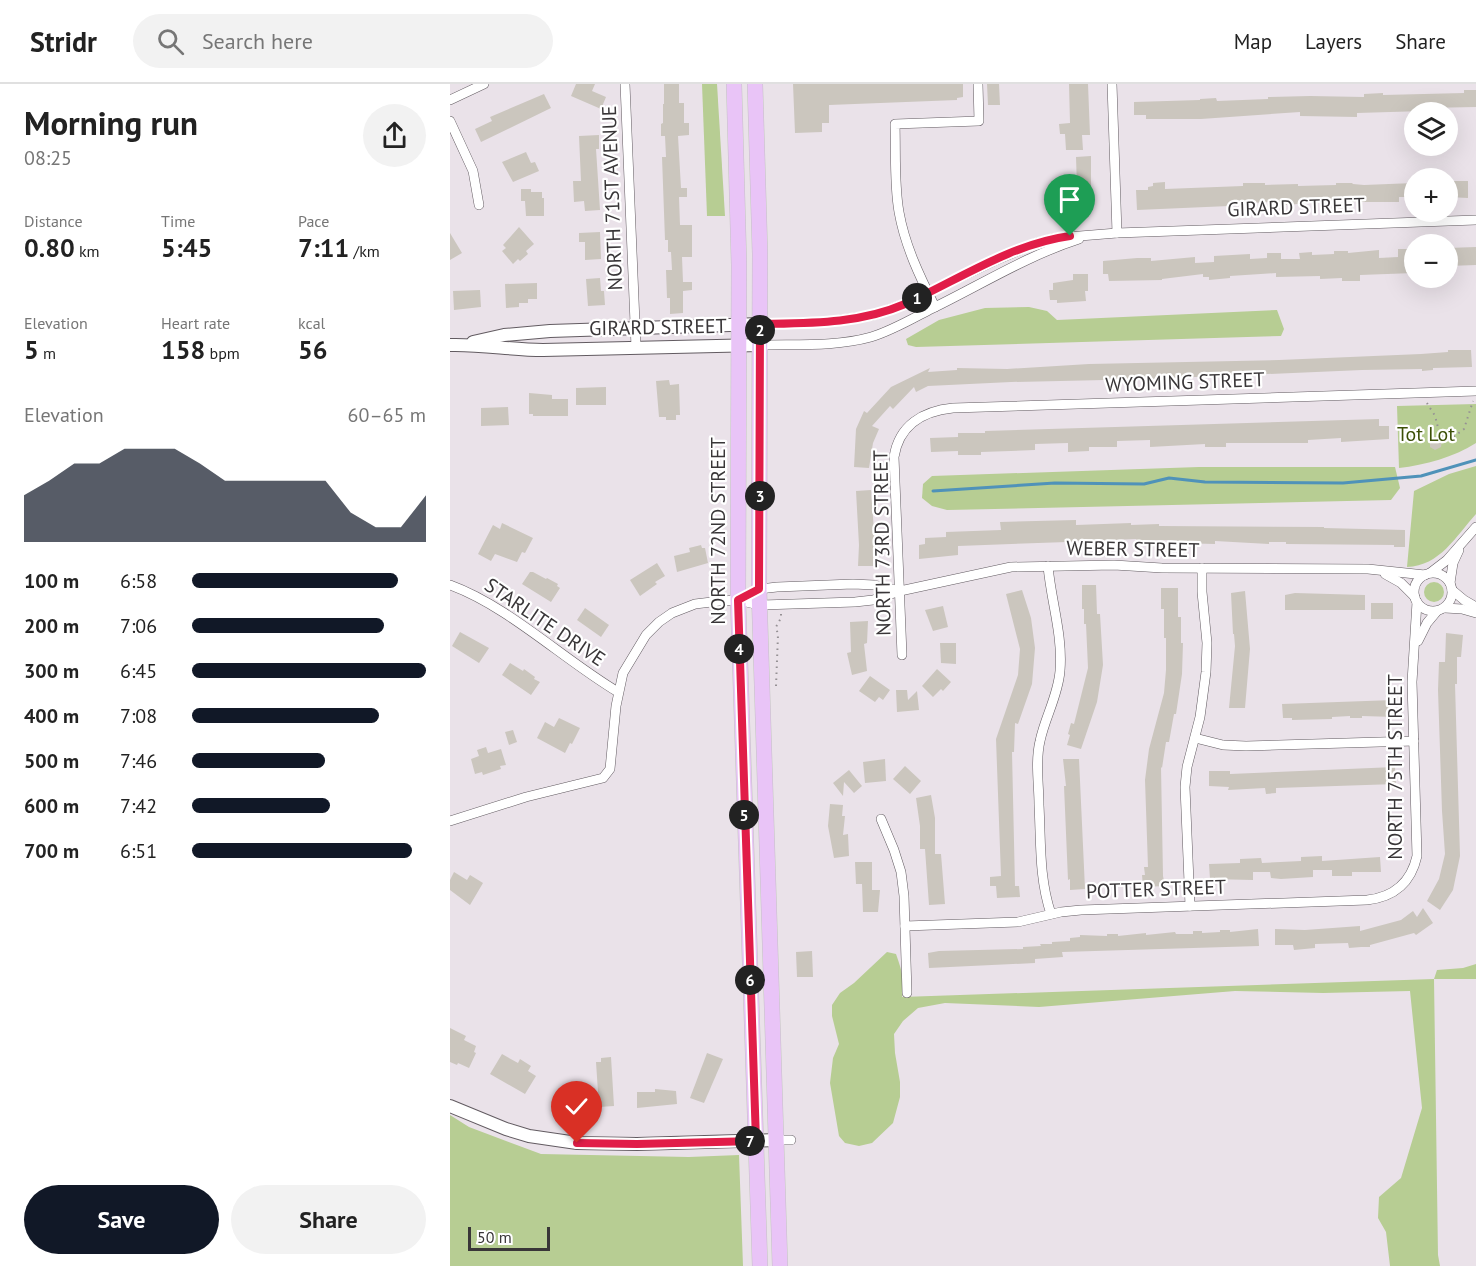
<!DOCTYPE html>
<html lang="en">
<head>
<meta charset="utf-8">
<style>
	:root { --surface:#fff; --page:#f2f2f2; --text:#222; --muted:#767676; --line:#e0e0e0; --accent:#111827 }
	body { margin:0; font-family:"PT Sans",sans-serif; background:var(--page); color:var(--text); height:100vh; display:flex; flex-direction:column; font-size:22px; white-space:nowrap }
	* { box-sizing:border-box; margin:0 }
	p { font-size:20px; color:var(--muted) }
	.icon { flex:none; width:33px; height:33px; fill:none; stroke:currentColor; stroke-width:2; stroke-linecap:round; stroke-linejoin:round }
	.map { position:relative; flex:1; overflow:hidden }
	.side { display:flex; flex-direction:column; background:var(--surface); width:450px }
	.side>* { flex:none }
	.fabs { position:absolute; left:954px; top:18px; display:grid; gap:12px }
	.fabs a { display:grid; place-items:center; width:54px; height:54px; border-radius:50%; background:var(--surface); box-shadow:0 6px 24px #0002; font-size:30px }
	.scale { position:absolute; left:18px; bottom:15px; width:82px; box-sizing:border-box; padding-left:6px; border:3px solid #393638; border-top:0; font-size:16px; line-height:21px; white-space:nowrap; color:#393638; -webkit-text-stroke:4px #fff; paint-order:stroke }
	.pin { position:absolute; display:grid; place-items:center; width:51px; height:51px; color:#fff; margin:-62px -26px; border-radius:50% 50% 50% 0; rotate:-45deg; box-shadow:0 0 6px #0007 }
	.pin .icon { rotate:45deg }
	.km { position:absolute; width:30px; height:30px; margin:-15px; border-radius:50%; background:#222; color:#fff; font-size:16px; line-height:30px; text-align:center }
	.round { display:grid; place-items:center; flex:none; width:63px; height:63px; border-radius:32px; background:var(--page) }
	.head { display:flex; align-items:center; justify-content:space-between; height:102px; padding:0 24px }
	h1 { font-size:33px; font-weight:700; line-height:45px }
	.figures { display:grid; grid-template-columns:repeat(3,1fr); gap:9px; height:102px; padding:6px 24px }
	.figures div { display:grid; align-content:center }
	.figures b { font-size:26px; font-weight:700 }
	.figures small { font-size:16px; font-weight:400 }
	.figures p { font-size:16px }
	.chart { height:168px; padding:12px 24px }
	.chart p { display:flex; justify-content:space-between }
	.chart svg { width:100%; height:108px; margin-top:6px; fill:var(--accent); opacity:.7 }
	.primary-button { display:flex; gap:12px; margin-top:auto; padding:12px 24px }
	.primary-button a { flex:1; height:69px; border-radius:36px; background:var(--accent); color:#fff; font-size:24px; font-weight:700; line-height:69px; text-align:center }
	.primary-button a+a { background:var(--page); color:var(--text) }
	ul { padding:0 24px; list-style:none; font-size:20px }
	li { display:grid; grid-template-columns:96px 72px 1fr; align-items:center; height:45px }
	li i { height:15px; border-radius:8px; background:var(--accent) }
	header { display:flex; align-items:center; gap:36px; box-sizing:border-box; height:84px; padding:0 30px; background:var(--surface); border-bottom:2px solid var(--line) }
	header strong { font-size:28px }
	nav { display:flex; gap:33px; margin-inline-start:auto; font-size:21px }
	.search { width:420px; height:54px; background:var(--page); display:flex; align-items:center; gap:15px; box-sizing:border-box; padding:0 21px; border-radius:33px; color:var(--muted); font-size:22px }
	main { display:flex; flex:1; min-height:0 }
	.map>svg:first-child { display:block }
	.green { fill:#b7cd93 }
	.lines { fill:none; stroke-linecap:round; stroke-linejoin:round }
	.stream { stroke:#4f92b9; stroke-width:3 }
	.building { fill:#cbc6be }
	.minor-casing { stroke:#625b61; stroke-width:10 }
	.tertiary-casing { stroke:#625b61; stroke-width:14 }
	.primary-casing { stroke:#c4c3c3; stroke-width:16 }
	.path { stroke:#959094; stroke-width:2; stroke-dasharray:1.5 4.5; stroke-linecap:butt }
	.minor { stroke:#fff; stroke-width:9 }
	.tertiary { stroke:#fff; stroke-width:12 }
	.primary { stroke:#e9c4f7; stroke-width:15 }
	.route-casing { stroke:#fff; stroke-width:12 }
	.route { stroke:#e11d48; stroke-width:8 }
	.labels { text-anchor:middle; dominant-baseline:central; stroke-width:4.5; stroke-linejoin:round; paint-order:stroke }
	.street-label { font-size:20px; fill:#393638; stroke:#fff }
	.park-label { font-size:20px; fill:#3c5007; stroke:#fff }
</style>
</head>
<body>
<header>
<strong>Stridr</strong>
<div class="search"><svg class="icon" aria-label="search" viewBox="0 0 24 24"><circle cx="10" cy="10" r="6"/><path d="M15 15l6 6"/></svg>Search here</div>
<nav><a>Map</a><a>Layers</a><a>Share</a></nav>
</header>
<main>
<section class="side">
<div class="head"><div><h1>Morning run</h1><p>08:25</p></div><a class="round"><svg class="icon" aria-label="share" viewBox="0 0 24 24"><path d="M12 15V3M7 8l5-5 5 5M5 13v7h14v-7"/></svg></a></div>
<div class="figures">
<div><p>Distance</p><b>0.80<small> km</small></b></div>
<div><p>Time</p><b>5:45</b></div>
<div><p>Pace</p><b>7:11<small> /km</small></b></div>
</div>
<div class="figures">
<div><p>Elevation</p><b>5<small> m</small></b></div>
<div><p>Heart rate</p><b>158<small> bpm</small></b></div>
<div><p>kcal</p><b>56</b></div>
</div>
<div class="chart"><p><span>Elevation</span>60–65 m</p>
<svg viewBox="0 0 160 44" preserveAspectRatio="none"><path d="M0 44V25L10 19L20 12L30 12L40 6L50 6L60 6L70 12L80 19L90 19L100 19L110 19L120 19L130 32L140 38L150 38L160 25V44z"/></svg>
</div>
<ul>
<li><b>100 m</b>6:58<i style="width:88%"></i></li>
<li><b>200 m</b>7:06<i style="width:82%"></i></li>
<li><b>300 m</b>6:45<i style="width:100%"></i></li>
<li><b>400 m</b>7:08<i style="width:80%"></i></li>
<li><b>500 m</b>7:46<i style="width:57%"></i></li>
<li><b>600 m</b>7:42<i style="width:59%"></i></li>
<li><b>700 m</b>6:51<i style="width:94%"></i></li>
</ul>
<div class="primary-button"><a>Save</a><a>Share</a></div>
</section>
<div class="map">
<svg width="1026" height="1182" viewBox="0 0 1026 1182">
	<rect width="100%" height="100%" fill="#eae2e9"/>
	<!-- green -->
	<g class="green">
		<polygon points="252,0 267,0 275,132 257,132"/>
		<polygon points="579,223 597,227 607,236 827,226 834,245 831,252 466,263 458,261 456,255 489,236 535,224"/>
		<path d="M1026,320V359C1004,373 975,381 949,384L947,322Z"/>
		<path d="M1026,382V430C1006,452 990,482 957,483L964,407L999,390Z"/>
		<polygon points="749,383 945,383 950,404 941,416 497,426 482,422 472,414 473,400 482,392"/>
		<circle cx="984" cy="508" r="10"/>
		<path d="M437,868L446,870C451,884 456,899 452,913L984,895L987,886L1013,884L1026,880V895H984L988,1171L990,1182H940L936,1148L928,1134L929,1113L951,1094L972,1024L960,907L873,909L785,907L589,923L495,919L468,924L453,937L444,950L445,969L450,998V1013L443,1039L422,1059L409,1062L395,1059L389,1052L380,999L383,974L389,960L382,932V921L390,909L404,899Z"/>
		<polygon points="0,1031 19,1043 91,1070 239,1073 289,1071 293,1182 0,1182"/>
	</g>
	<g class="lines">
		<!-- stream -->
		<polyline class="stream" points="483,407 605,399 694,400 719,394 755,398 893,399 971,392 1026,376"/>
	</g>
	<!-- building -->
	<g class="building">
		<polygon points="126,0 145,0 142,7 156,13 151,25 121,12"/>
		<polygon points="214,0 229,0 229,19 234,19 234,39 239,39 239,51 228,52 231,104 237,104 237,113 229,113 230,141 242,141 242,173 232,173 233,198 242,198 242,206 233,207 233,229 220,230 220,214 217,214 216,186 222,186 221,168 218,168 218,156 215,156 212,73 216,73 215,52 211,52 211,40 213,39 213,20 214,20"/>
		<polygon points="343,0 513,0 513,13 507,14 507,16 379,21 379,39 372,39 372,48 345,49"/>
		<polygon points="537,0 549,0 550,21 538,21"/>
		<polygon points="619,0 638,0 640,51 632,51 633,66 616,66 615,50 610,50 609,40 620,39"/>
		<polygon points="1014,6 1026,6 1026,23 974,24 974,27 907,29 907,33 850,32 850,28 751,35 696,35 696,31 684,31 684,18 750,16 750,15 766,14 767,17 818,15 818,13 860,12 914,13 914,10 933,9 933,11 1014,9"/>
		<polygon points="94,10 101,24 31,58 25,45 42,37 40,33"/>
		<polygon points="149,51 149,65 146,65 150,126 135,127 134,117 124,118 123,97 131,97 129,52"/>
		<polygon points="76,68 81,79 85,78 89,87 63,98 52,78"/>
		<polygon points="641,72 641,125 639,126 639,133 622,134 619,104 627,103 626,73"/>
		<polygon points="998,97 1018,97 1018,114 998,113"/>
		<polygon points="715,98 715,105 793,102 793,99 815,99 815,101 848,100 848,102 886,101 886,99 902,99 903,100 914,101 964,99 964,113 949,113 949,118 849,118 849,120 832,121 820,120 820,118 802,119 802,121 687,126 686,106 698,106 698,103 703,102 703,99"/>
		<polygon points="71,105 81,105 81,108 92,108 92,114 94,114 94,132 76,132 75,117 71,117"/>
		<polygon points="69,143 84,160 76,167 78,170 70,177 68,175 63,180 52,167 56,164 53,161"/>
		<polygon points="150,148 151,175 135,176 135,158 129,158 129,149"/>
		<polygon points="0,149 12,169 0,176"/>
		<polygon points="1026,163 1026,181 998,182 998,164"/>
		<polygon points="948,165 961,165 962,167 964,167 964,189 910,191 910,197 892,197 892,194 870,195 870,192 826,193 826,189 780,192 780,194 759,196 759,193 753,193 753,190 712,195 712,196 659,197 658,190 653,190 653,177 687,174 701,174 701,177 745,173 745,179 764,178 764,172 800,170 800,175 817,174 817,169 831,169 831,175 850,175 849,169 862,168 862,171 884,170 884,167 898,167 898,169 929,166 929,174 948,173"/>
		<polygon points="623,190 638,190 638,207 635,207 636,217 607,219 607,216 600,216 599,206 603,206 603,199 623,196"/>
		<polygon points="150,194 151,207 154,207 155,221 138,222 136,195"/>
		<polygon points="87,199 87,215 78,215 78,219 69,219 69,223 56,224 55,200"/>
		<polygon points="30,206 31,223 4,226 3,207"/>
		<polygon points="998,266 1021,266 1022,283 983,284 983,286 972,287 972,285 912,286 699,295 561,298 478,302 466,308 464,303 443,325 440,322 422,342 429,345 423,359 419,384 404,383 406,345 414,327 417,329 441,303 480,284 478,288 507,286 507,284 557,285 639,280 829,276 971,270 998,268"/>
		<polygon points="219,296 220,301 229,300 230,331 226,331 226,336 216,336 216,333 209,333 206,297"/>
		<polygon points="156,303 156,321 126,321 126,304"/>
		<polygon points="79,309 102,311 102,315 118,315 118,332 83,332 83,330 79,330"/>
		<polygon points="58,323 59,341 31,342 31,324"/>
		<polygon points="929,335 929,342 939,342 939,355 891,358 891,354 858,356 858,359 776,359 776,363 755,363 755,360 700,363 700,356 667,357 667,363 639,363 639,367 618,368 618,359 585,360 585,366 531,368 531,371 508,371 508,367 481,368 480,354 508,353 508,349 535,349 535,347"/>
		<polygon points="986,353 992,356 991,363 985,366 980,363 980,356"/>
		<polygon points="421,406 424,447 423,482 408,482 409,461 406,407"/>
		<polygon points="626,436 626,441 681,439 681,441 709,440 709,442 874,443 874,444 955,446 955,463 944,463 944,461 836,460 836,458 819,458 819,460 765,457 765,460 726,459 726,457 716,456 687,457 686,455 642,457 642,455 617,458 508,462 508,471 469,475 469,461 475,460 475,454 496,453 496,448 551,446 550,438"/>
		<polygon points="52,439 83,454 75,469 72,468 67,478 45,470 41,477 28,470 43,441 50,445"/>
		<polygon points="251,461 252,464 255,464 258,479 227,488 224,472 240,468 239,464"/>
		<polygon points="207,479 215,492 205,498 207,500 190,512 180,496"/>
		<polygon points="80,488 83,488 96,495 97,494 108,500 107,502 110,504 101,518 72,500"/>
		<polygon points="632,501 646,501 647,530 650,530 653,581 647,618 631,665 617,661 620,651 618,650 621,639 624,640 638,584 636,540 634,540 634,525 632,525"/>
		<polygon points="711,504 728,504 728,533 731,533 731,559 733,559 732,590 726,630 724,630 719,658 716,658 712,684 711,683 713,792 715,802 693,803 692,791 695,791 694,783 698,783 695,696 699,665 714,609 716,586 716,554 714,554 714,525 711,525"/>
		<polygon points="572,506 581,534 585,564 582,600 568,640 565,639 564,668 562,668 565,802 569,802 570,813 547,814 546,802 540,802 540,793 551,792 546,655 568,591 570,565 556,510"/>
		<polygon points="795,507 800,565 796,612 795,624 779,624 785,562 784,550 783,550 781,509"/>
		<polygon points="845,509 915,511 915,526 835,526 835,511"/>
		<rect x="921" y="519" width="22" height="16"/>
		<polygon points="493,522 498,543 483,547 475,526"/>
		<polygon points="135,524 159,541 151,553 127,536"/>
		<polygon points="418,537 417,559 414,560 417,587 402,591 397,569 401,568 400,538"/>
		<polygon points="10,548 39,564 29,579 2,562"/>
		<polygon points="996,549 1013,551 1011,573 1007,573 1007,600 1005,600 1010,772 1003,806 990,826 977,817 989,795 995,770 992,727 988,606 989,578 995,578"/>
		<polygon points="490,559 506,559 506,580 491,579"/>
		<polygon points="60,579 73,587 74,585 85,593 84,595 90,598 81,611 52,591"/>
		<polygon points="487,585 501,598 493,607 491,605 483,613 472,602"/>
		<polygon points="420,592 440,606 433,616 429,613 425,618 409,607"/>
		<polygon points="446,606 457,606 458,616 467,607 469,626 447,628"/>
		<polygon points="944,616 945,633 912,632 912,634 900,634 900,632 882,633 882,635 842,636 842,634 833,634 832,620"/>
		<polygon points="109,634 130,644 122,660 120,659 115,669 87,654 95,638 104,643"/>
		<polygon points="63,646 67,658 59,661 55,648"/>
		<polygon points="36,663 38,669 51,665 56,681 50,682 51,685 33,691 32,688 25,690 21,675 29,672 27,666"/>
		<polygon points="435,675 436,697 415,699 413,678"/>
		<polygon points="613,675 629,675 635,805 620,806 620,795 618,796 614,702 616,702"/>
		<polygon points="455,682 471,697 460,710 443,695"/>
		<polygon points="945,683 946,700 826,704 826,709 816,710 815,704 778,706 779,703 759,702 759,687 780,687 780,690"/>
		<polygon points="399,686 412,702 404,709 394,698 393,712 383,699"/>
		<polygon points="481,711 485,734 485,770 491,770 495,820 479,821 475,765 470,765 470,742 466,714"/>
		<polygon points="380,720 393,721 392,732 395,732 393,751 398,750 399,772 384,774 378,742"/>
		<polygon points="872,772 872,777 930,773 931,788 902,788 902,792 882,792 882,786 863,786 863,793 831,795 821,794 820,788 803,788 803,796 760,795 759,780 790,779 790,775 811,774 812,779 851,777 851,773"/>
		<polygon points="405,778 422,778 422,806 430,806 428,828 413,828 412,800 406,800"/>
		<polygon points="4,788 17,796 20,791 33,799 20,821 0,806 0,796"/>
		<polygon points="973,824 983,839 966,851 964,849 920,861 920,863 911,863 899,864 898,859 865,860 865,864 844,866 843,861 825,861 825,845 855,846 910,842 910,847 951,836 963,827 967,833"/>
		<polygon points="808,845 809,862 612,868 613,873 585,875 585,879 479,884 478,869 489,867 573,865 573,863 591,862 590,860 602,860 602,858 620,857 620,854 630,853 630,851 657,852 657,850 668,850 668,852 696,849 696,851 725,848 726,850 743,850 743,847 752,847 752,849 770,848 770,846 780,846 780,848"/>
		<polygon points="362,867 363,893 347,893 346,868"/>
		<polygon points="0,944 16,952 14,956 26,962 24,968 26,969 19,984 8,979 7,981 0,978"/>
		<polygon points="257,969 273,975 254,1019 240,1014"/>
		<polygon points="52,970 68,979 70,975 81,982 78,987 86,992 75,1010 40,990"/>
		<polygon points="161,973 164,1022 149,1023 146,978 151,978 151,974"/>
		<polygon points="205,1005 226,1007 227,1020 187,1024 187,1008 205,1008"/>
	</g>
	<g class="lines">
		<!-- minor casing -->
		<g class="minor-casing">
			<g id="minor">
				<polyline points="175,0 186,263"/>
				<polyline points="662,0 667,149"/>
				<polyline points="0,16 34,0"/>
				<polyline points="0,37 23,87 29,121"/>
				<path d="M485,223C470,193 455,162 449,128C444,100 446,69 445,40L529,37L528,0"/>
				<polyline points="310,240 376,238 424,231 454,220 544,177 586,159 605,154 667,149 1026,136"/>
				<path d="M310,261C347,260 385,263 421,253C441,247 460,236 479,226C529,202 576,172 629,155"/>
				<path d="M598,482C601,517 613,551 610,587C608,612 595,633 590,657C585,678 589,700 589,721C591,758 589,795 601,830"/>
				<circle cx="983" cy="508" r="19"/>
				<polyline points="980,489 997,476 1026,443"/>
				<polyline points="935,490 951,499 965,513"/>
				<polyline points="1000,499 1003,479 1009,466"/>
				<path d="M0,501C58,522 114,576 168,608"/>
				<polyline points="1002,506 1014,516 1026,523"/>
				<polyline points="288,516 309,505 327,503 403,500 424,501 450,507"/>
				<polyline points="995,524 1012,525 1026,529"/>
				<polyline points="968,557 977,539 987,527"/>
				<path d="M452,571L444,373C449,341 473,327 503,324L1026,307"/>
				<polyline points="745,654 773,661 796,662 964,657"/>
				<polyline points="431,735 444,766 451,788 454,812 457,909"/>
				<polyline points="0,737 76,713 153,694 160,685 166,622 173,589 196,551 209,538 222,529 245,520 270,517 288,516 309,521 405,518 423,516 450,507 561,483 664,481 712,484 918,485 975,491"/>
				<polyline points="740,822 735,703 737,683 750,633 756,588 757,559 752,508 752,484"/>
				<path d="M455,842L568,838L611,828L631,826L917,816C944,813 961,799 967,772L962,598L967,518"/>
				<polyline points="326,1056 341,1056"/>
			</g>
		</g>
		<!-- tertiary casing -->
		<g class="tertiary-casing">
			<g id="tertiary">
				<polyline points="23,258 54,251 100,247 310,240"/>
				<path d="M0,261C31,260 62,266 93,266L310,261"/>
				<polyline points="0,1022 56,1045 79,1052 127,1059 187,1060 326,1056"/>
			</g>
		</g>
		<!-- primary casing -->
		<g class="primary-casing">
			<g id="primary">
				<polyline points="284,0 289,181 288,516 310,1182"/>
				<polyline points="305,0 310,170 309,505 330,1182"/>
			</g>
		</g>
		<!-- path -->
		<g class="path">
			<path d="M977,319C979,323 983,328 985,332C989,345 987,352 1002,354L1014,345L1023,317"/>
			<polyline points="326,602 328,551 326,543 331,534 331,528"/>
		</g>
		<!-- minor -->
		<use href="#minor" class="minor"/>
		<!-- tertiary -->
		<use href="#tertiary" class="tertiary"/>
		<!-- primary -->
		<use href="#primary" class="primary"/>
	</g>
	<g class="lines">
		<!-- route casing -->
		<g class="route-casing">
			<path id="route" d="M127,1059L187,1060L306,1057L288,516L309,505L310,240C359,239 409,240 455,220C508,196 561,160 620,152"/>
		</g>
		<!-- route -->
		<use href="#route" class="route"/>
	</g>
	<g class="labels">
		<!-- street labels -->
		<g class="street-label">
			<text transform="translate(162 114) rotate(-92)">NORTH 71ST AVENUE</text>
			<text transform="translate(846 123) rotate(-2)">GIRARD STREET</text>
			<text transform="translate(208 243) rotate(-1)">GIRARD STREET</text>
			<text transform="translate(735 298) rotate(-2)">WYOMING STREET</text>
			<text transform="translate(268 447) rotate(-90)">NORTH 72ND STREET</text>
			<text transform="translate(432 459) rotate(-91)">NORTH 73RD STREET</text>
			<text transform="translate(683 465) rotate(1)">WEBER STREET</text>
			<text transform="translate(95 538) rotate(34)">STARLITE DRIVE</text>
			<text transform="translate(945 683) rotate(-90)">NORTH 75TH STREET</text>
			<text transform="translate(706 805) rotate(-2)">POTTER STREET</text>
		</g>
		<!-- park labels -->
		<g class="park-label">
			<text x="976" y="350">Tot Lot</text>
		</g>
	</g>
</svg>
<div class="fabs">
<a><svg class="icon" aria-label="layers" viewBox="0 0 24 24"><path d="M12 4l9 5-9 5-9-5zM3 14l9 5 9-5"/></svg></a>
<a>+</a>
<a>−</a>
</div>
<div class="scale">50 m</div>
<div class="pin" style="left:620px;top:152px;background:#1e9e55"><svg class="icon" aria-label="arrive" viewBox="0 0 24 24"><path d="M6 21V4h12l-3 4 3 4H6"/></svg></div>
<div class="pin" style="left:127px;top:1059px;background:#d93025"><svg class="icon" aria-label="check" viewBox="0 0 24 24"><path d="M5 12l5 5 9-10"/></svg></div>
<b class="km" style="left:467px;top:214px">1</b>
<b class="km" style="left:310px;top:246px">2</b>
<b class="km" style="left:310px;top:412px">3</b>
<b class="km" style="left:289px;top:565px">4</b>
<b class="km" style="left:294px;top:731px">5</b>
<b class="km" style="left:300px;top:896px">6</b>
<b class="km" style="left:300px;top:1057px">7</b>
</div>
</main>
</body>
</html>
